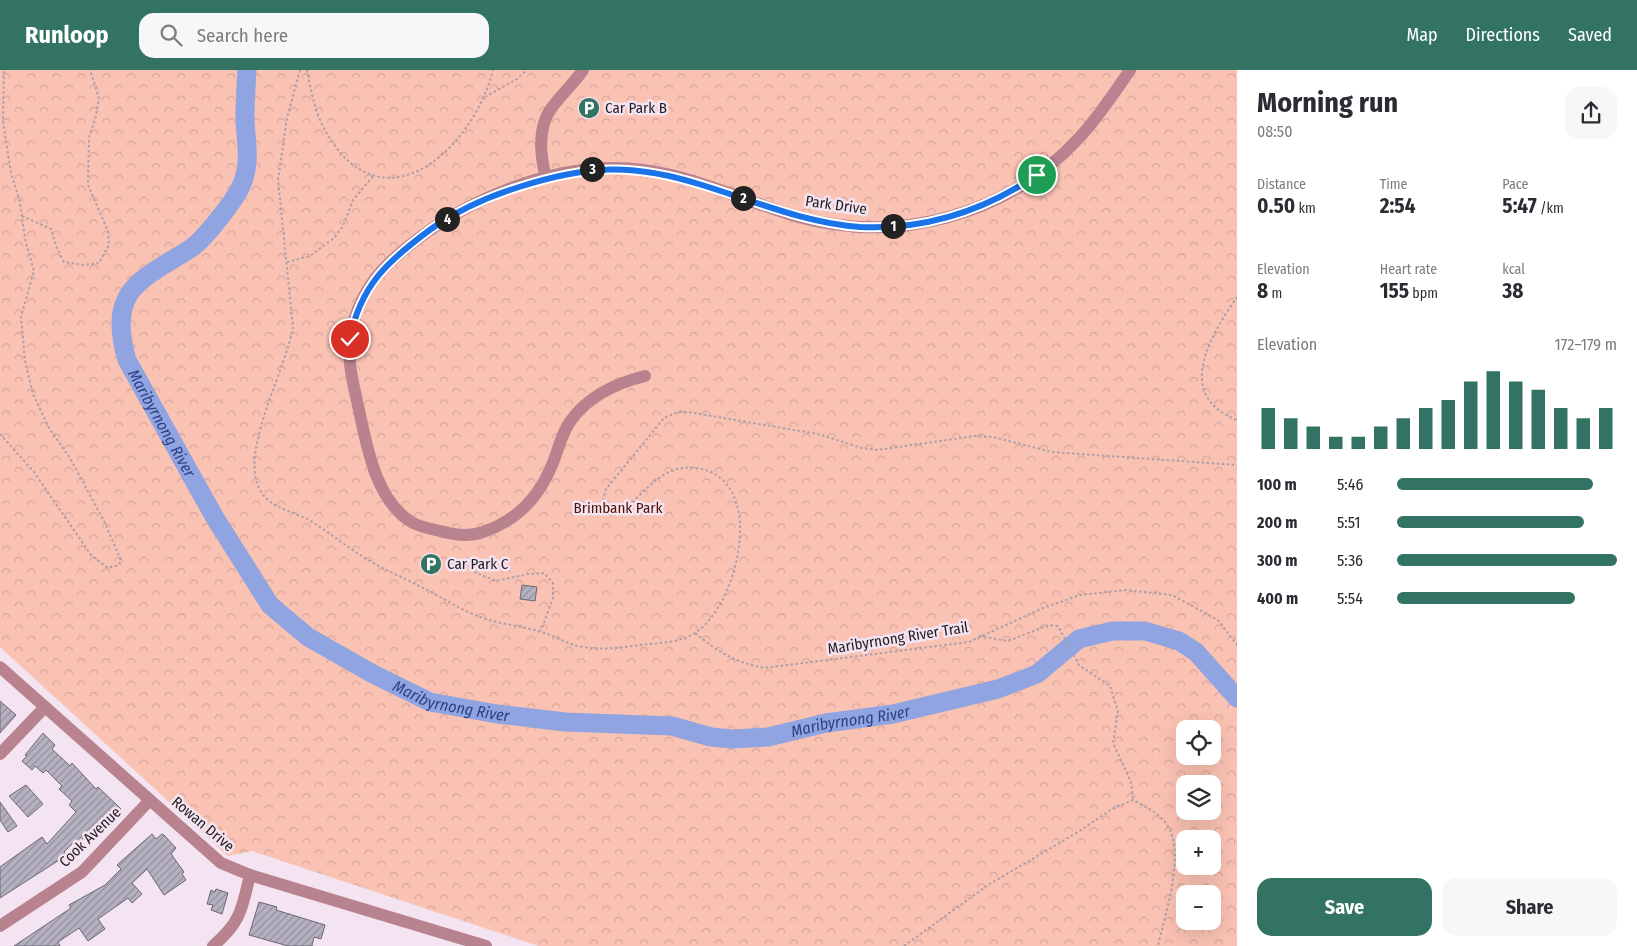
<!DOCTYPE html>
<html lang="en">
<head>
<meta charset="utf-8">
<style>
	:root { --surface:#fff; --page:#f7f7f7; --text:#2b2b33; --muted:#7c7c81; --accent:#327363 }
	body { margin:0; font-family:"Fira Sans Condensed",sans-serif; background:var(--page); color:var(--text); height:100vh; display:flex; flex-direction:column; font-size:19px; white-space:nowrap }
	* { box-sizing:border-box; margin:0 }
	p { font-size:16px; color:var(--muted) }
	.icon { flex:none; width:28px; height:28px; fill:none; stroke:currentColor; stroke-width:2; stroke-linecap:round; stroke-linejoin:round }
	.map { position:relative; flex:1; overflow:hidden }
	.panel { display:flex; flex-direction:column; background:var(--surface); width:400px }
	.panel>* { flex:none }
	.tools { position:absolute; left:1176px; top:650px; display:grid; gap:10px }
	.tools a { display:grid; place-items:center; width:45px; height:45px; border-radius:10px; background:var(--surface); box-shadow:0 5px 20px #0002; font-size:25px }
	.pin { position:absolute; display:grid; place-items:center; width:42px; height:42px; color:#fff; margin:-21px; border:2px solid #fff; border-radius:50%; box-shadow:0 1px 5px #0007 }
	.km { position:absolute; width:25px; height:25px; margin:-12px; border-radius:50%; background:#222; color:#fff; font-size:14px; line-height:25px; text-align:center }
	.round { display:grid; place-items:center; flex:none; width:52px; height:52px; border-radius:15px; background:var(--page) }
	.head { display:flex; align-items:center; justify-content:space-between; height:85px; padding:0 20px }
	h1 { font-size:28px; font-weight:700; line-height:38px }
	.figures { display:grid; grid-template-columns:repeat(3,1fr); gap:8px; height:85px; padding:5px 20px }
	.figures div { display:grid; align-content:center }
	.figures b { font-size:21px; font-weight:700 }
	.figures small { font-size:14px; font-weight:400 }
	.figures p { font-size:14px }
	.chart { height:140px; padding:10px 20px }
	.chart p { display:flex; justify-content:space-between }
	.chart svg { width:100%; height:90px; margin-top:5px; stroke:var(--accent); stroke-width:6 }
	.button { display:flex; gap:10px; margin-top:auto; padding:10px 20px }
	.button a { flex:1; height:58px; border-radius:15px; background:var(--accent); color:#fff; font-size:20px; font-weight:700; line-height:58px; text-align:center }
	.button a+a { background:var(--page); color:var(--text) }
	ul { padding:0 20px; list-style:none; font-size:16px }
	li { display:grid; grid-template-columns:80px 60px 1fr; align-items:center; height:38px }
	li i { height:12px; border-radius:6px; background:var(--accent) }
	header { display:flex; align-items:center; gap:30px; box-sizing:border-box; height:70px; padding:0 25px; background:var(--accent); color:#fff }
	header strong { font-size:24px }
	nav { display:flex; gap:28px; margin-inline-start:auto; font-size:18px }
	.search { width:350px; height:45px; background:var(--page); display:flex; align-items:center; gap:12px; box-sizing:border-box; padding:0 18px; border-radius:15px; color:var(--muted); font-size:19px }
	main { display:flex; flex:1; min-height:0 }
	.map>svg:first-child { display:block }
	.park { fill:url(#park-crowns); fill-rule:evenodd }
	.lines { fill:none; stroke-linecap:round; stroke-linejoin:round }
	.river { stroke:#8fa4e0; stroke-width:19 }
	.building { fill:url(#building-hatch); stroke:#6b6675 }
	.path { stroke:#ac9fa9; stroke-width:2; stroke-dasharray:2.5 2.5; stroke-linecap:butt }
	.minor { stroke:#b8828e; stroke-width:12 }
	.route-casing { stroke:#fff; stroke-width:10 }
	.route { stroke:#1a73e8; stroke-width:6 }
	.labels { text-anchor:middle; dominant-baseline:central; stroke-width:5; stroke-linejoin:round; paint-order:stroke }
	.poi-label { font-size:15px; fill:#221c21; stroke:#f4e4f1; text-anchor:start }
	.street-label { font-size:15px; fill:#221c21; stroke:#f4e4f1 }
	.park-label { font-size:15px; fill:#501102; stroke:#f4e4f1 }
	.water-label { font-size:16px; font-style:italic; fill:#2d4086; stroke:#f4e4f1 }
</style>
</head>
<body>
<header>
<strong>Runloop</strong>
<div class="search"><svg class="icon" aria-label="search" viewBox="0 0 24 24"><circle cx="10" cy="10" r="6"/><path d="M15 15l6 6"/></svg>Search here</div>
<nav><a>Map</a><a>Directions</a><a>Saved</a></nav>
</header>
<main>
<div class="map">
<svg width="1237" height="876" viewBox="0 0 1237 876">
	<defs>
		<pattern id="park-crowns" width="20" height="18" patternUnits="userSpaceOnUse" patternTransform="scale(1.25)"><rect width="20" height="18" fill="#fac2b3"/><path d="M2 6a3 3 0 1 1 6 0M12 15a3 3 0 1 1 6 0" fill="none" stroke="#d6a69a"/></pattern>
		<pattern id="building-hatch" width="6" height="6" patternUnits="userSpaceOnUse" patternTransform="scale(1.25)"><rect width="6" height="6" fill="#b6b1c1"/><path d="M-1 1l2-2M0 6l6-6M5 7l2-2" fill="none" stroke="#948f9c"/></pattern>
	</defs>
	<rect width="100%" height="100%" fill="#f4e4f1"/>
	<!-- park -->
	<path class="park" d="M0,0H1237V876H539L252,781L228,786L0,577ZM1185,659H1212V686H1185ZM1185,714H1212V741H1185ZM1185,769H1212V796H1185ZM1185,824H1212V851H1185Z"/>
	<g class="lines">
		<!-- river -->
		<path class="river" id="s1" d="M247,0C246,16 245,33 245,50C246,72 251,92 242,114C236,129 204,170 190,179C139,211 107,220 127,290L215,448L270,535L308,567L373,604L430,632L497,644L565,652L672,656L711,667L732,669L768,667L826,653L893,644L998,619L1037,604L1079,569L1112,561H1145L1179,571L1196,582L1237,628"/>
	</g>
	<!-- building -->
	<g class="building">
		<polygon points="522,515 537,517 535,531 520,529"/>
		<polygon points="0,631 16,645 0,663"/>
		<polygon points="43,663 55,675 52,679 70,696 72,693 96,719 98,717 121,739 95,767 89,762 79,773 76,770 64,782 67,785 0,828 0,797 42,767 47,774 76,742 69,735 72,731 59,719 62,716 46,700 43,703 35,696 32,700 22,691 27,686 25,685"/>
		<polygon points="26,715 43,734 28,747 9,726"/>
		<polygon points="0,732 17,756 8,762 0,750"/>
		<polygon points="152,764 156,769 162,764 164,765 176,778 171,784 184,802 182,804 186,810 164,825 147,799 132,813 142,824 132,833 128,828 98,849 105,859 88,871 79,858 58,872 60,876 14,876 71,838 69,835 105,815 121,799 117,795"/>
		<polygon points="216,819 228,823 222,844 211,840 213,835 207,834 211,820 215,822"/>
		<polygon points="259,832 277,837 276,840 325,855 321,869 314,867 312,876 288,876 249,865"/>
	</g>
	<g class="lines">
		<!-- path -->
		<g class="path">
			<path d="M300,0L287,48L278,110L293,257C286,299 244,372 257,413C265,438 289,439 309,450C329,462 348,478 368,490C385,500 402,507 419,516C440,526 460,540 483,548C501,554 520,556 538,561C550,564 562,571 574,575C595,581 619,578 640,575C658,573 680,573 695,563C740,534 768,407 696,398C664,394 649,418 628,436C624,439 617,442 612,445L602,434L606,419L664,348L678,342H688L818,364L862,378L877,380L975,366L993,367L1052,382L1237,395"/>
			<path d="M307,0C311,21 315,43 326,62C383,162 474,78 493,0"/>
			<polyline points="485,27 517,9 527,0"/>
			<polyline points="22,146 51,159 56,176 64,192 83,195 99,193 109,175 108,161 88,115 89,68 96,46 99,28 90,0"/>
			<polyline points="287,192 310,186 334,168 343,156 353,130 374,105"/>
			<path d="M1237,227C1211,265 1173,325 1237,350"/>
			<polyline points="0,364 34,402 91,485 108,498 119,495 121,491 105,453 70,388 49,358 33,324 25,291 21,247 34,201 25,169 20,132 11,103 3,51 4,0"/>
			<polyline points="474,502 496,511 528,504 544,503 553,513 553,528 541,561"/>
			<path d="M695,563C720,583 732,591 764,598L969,572L1043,538L1080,525L1126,520L1172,525L1218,550L1237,575"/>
			<polyline points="979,566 1008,571 1049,555 1058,556 1079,595 1110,616 1118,642 1113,673 1131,712 1133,729"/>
			<path d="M904,876L988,815L1078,762L1112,739L1133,730C1146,737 1159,743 1167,755C1186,782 1165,845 1158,876"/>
		</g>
		<!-- minor -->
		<g class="minor">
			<path d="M546,108C540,85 537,56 553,36C562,24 574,13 583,0"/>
			<path d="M645,306C617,313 589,326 572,349C561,363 559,379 552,395C539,427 516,451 483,462C469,467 454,465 440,461C431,459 421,457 413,453C376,432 367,377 359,340C354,316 347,293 350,269C354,240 368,213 389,193C453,133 555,88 644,100C696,107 745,131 795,146C896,175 1007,146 1078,69C1098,48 1114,23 1130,0"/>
			<polyline points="0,597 221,793 250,805 486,876"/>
			<polyline points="0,684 45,637"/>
			<polyline points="0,856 82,802 150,730"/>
			<path d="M213,876C241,852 242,839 250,805"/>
		</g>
	</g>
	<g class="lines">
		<!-- route casing -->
		<g class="route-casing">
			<path id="route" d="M350,269C360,215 389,190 431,159C458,140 487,127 519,117C588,95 633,93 702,115C754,131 805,153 860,157C925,160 984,141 1037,105"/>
		</g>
		<!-- route -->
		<use href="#route" class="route"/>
	</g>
	<!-- icons -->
	<defs>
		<g id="parking-disc" transform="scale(1.125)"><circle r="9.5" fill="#327363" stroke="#f4e4f1"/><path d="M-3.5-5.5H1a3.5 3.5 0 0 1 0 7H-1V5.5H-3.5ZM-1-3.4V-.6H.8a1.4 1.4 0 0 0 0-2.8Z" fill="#fff"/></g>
	</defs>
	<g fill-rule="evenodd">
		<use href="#parking-disc" x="589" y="38"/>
		<use href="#parking-disc" x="431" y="494"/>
	</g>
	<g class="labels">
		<!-- poi labels -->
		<g class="poi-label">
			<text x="605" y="38">Car Park B</text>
			<text x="447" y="494">Car Park C</text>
		</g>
		<!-- street labels -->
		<g class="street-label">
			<text transform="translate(836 135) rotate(8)">Park Drive</text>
			<text transform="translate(898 568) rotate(-9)">Maribyrnong River Trail</text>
			<text transform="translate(203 754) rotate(40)">Rowan Drive</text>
			<text transform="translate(90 767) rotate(-44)">Cook Avenue</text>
		</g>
		<!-- park labels -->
		<g class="park-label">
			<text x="618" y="438">Brimbank Park</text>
		</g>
		<!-- water labels -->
		<g class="water-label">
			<text stroke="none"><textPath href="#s1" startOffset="415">Maribyrnong River</textPath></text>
			<text stroke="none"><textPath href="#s1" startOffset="835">Maribyrnong River</textPath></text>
			<text stroke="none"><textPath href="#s1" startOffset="1240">Maribyrnong River</textPath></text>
		</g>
	</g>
</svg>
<div class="tools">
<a><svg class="icon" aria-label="locate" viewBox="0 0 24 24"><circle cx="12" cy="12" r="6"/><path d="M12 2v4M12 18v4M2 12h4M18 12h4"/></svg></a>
<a><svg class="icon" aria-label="layers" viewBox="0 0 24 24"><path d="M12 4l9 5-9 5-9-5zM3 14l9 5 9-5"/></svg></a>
<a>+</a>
<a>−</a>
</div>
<div class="pin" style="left:1037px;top:105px;background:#1e9e55"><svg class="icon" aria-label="arrive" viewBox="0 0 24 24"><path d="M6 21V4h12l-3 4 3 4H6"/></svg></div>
<div class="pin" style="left:350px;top:269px;background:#d93025"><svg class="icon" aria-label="check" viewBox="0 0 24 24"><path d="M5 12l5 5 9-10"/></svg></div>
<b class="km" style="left:893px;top:156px">1</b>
<b class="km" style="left:743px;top:128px">2</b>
<b class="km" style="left:592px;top:99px">3</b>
<b class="km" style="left:447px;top:149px">4</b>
</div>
<section class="panel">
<div class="head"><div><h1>Morning run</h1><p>08:50</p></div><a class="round"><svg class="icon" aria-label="share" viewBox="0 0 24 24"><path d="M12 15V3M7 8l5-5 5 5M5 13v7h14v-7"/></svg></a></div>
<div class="figures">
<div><p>Distance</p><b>0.50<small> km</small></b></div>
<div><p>Time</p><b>2:54</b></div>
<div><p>Pace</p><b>5:47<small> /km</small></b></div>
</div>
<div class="figures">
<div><p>Elevation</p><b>8<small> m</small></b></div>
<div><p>Heart rate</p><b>155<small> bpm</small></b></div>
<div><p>kcal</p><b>38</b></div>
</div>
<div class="chart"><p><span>Elevation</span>172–179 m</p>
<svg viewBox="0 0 160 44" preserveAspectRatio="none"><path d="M5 44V24M15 44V29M25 44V33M35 44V38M45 44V38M55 44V33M65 44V29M75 44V24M85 44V20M95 44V11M105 44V6M115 44V11M125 44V15M135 44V24M145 44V29M155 44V24"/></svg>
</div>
<ul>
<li><b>100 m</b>5:46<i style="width:89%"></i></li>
<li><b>200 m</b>5:51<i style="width:85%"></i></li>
<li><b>300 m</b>5:36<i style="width:100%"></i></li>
<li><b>400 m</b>5:54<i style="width:81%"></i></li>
</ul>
<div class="button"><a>Save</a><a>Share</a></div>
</section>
</main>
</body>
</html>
